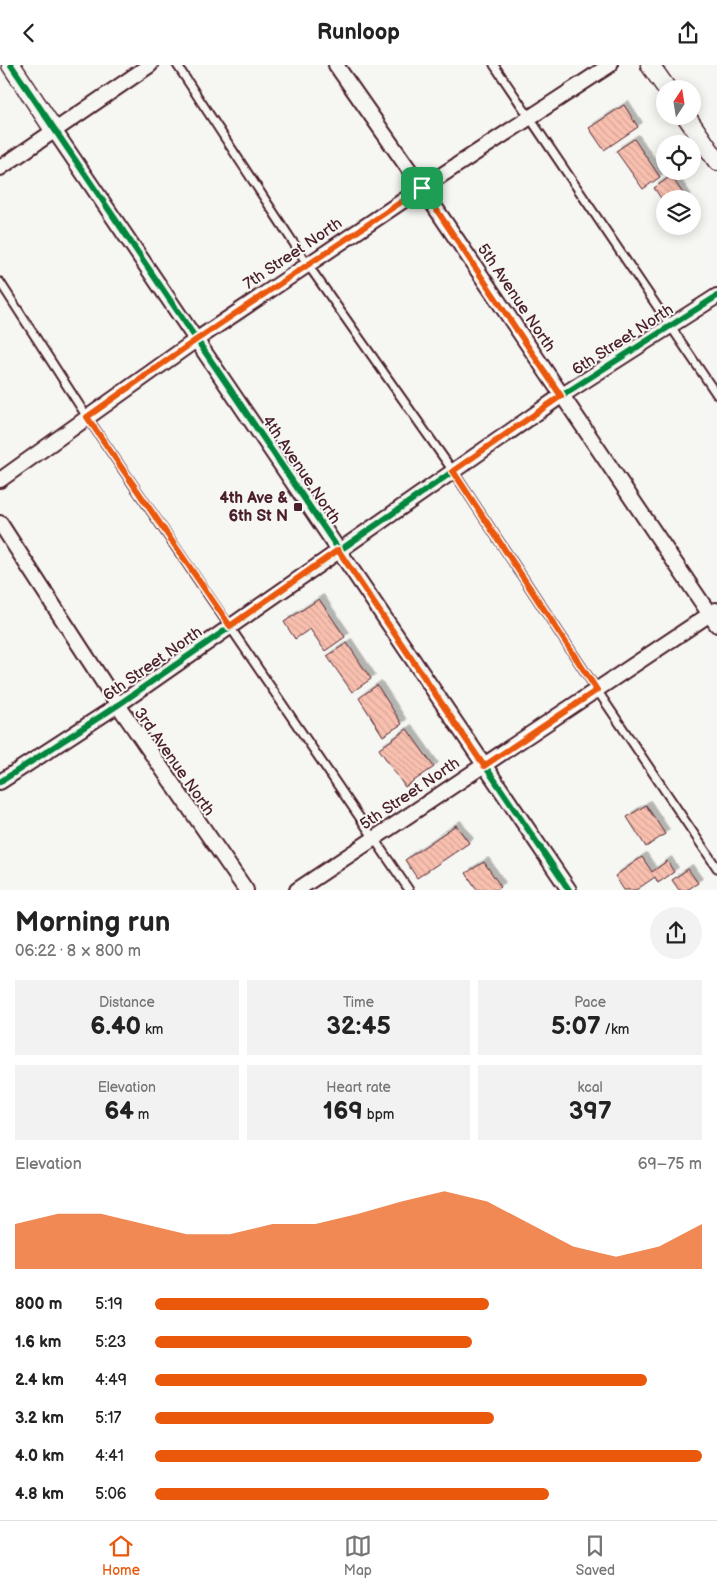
<!DOCTYPE html>
<html lang="en">
<head>
<meta charset="utf-8">
<style>
	:root { --surface:#fff; --page:#f2f2f2; --text:#222; --muted:#767676; --line:#e0e0e0; --accent:#ea580c }
	body { margin:0; font-family:"Balsamiq Sans",sans-serif; background:var(--page); color:var(--text); height:100vh; display:flex; flex-direction:column; font-size:19px; white-space:nowrap }
	* { box-sizing:border-box; margin:0 }
	p { font-size:16px; color:var(--muted) }
	.icon { flex:none; width:28px; height:28px; fill:none; stroke:currentColor; stroke-width:2; stroke-linecap:round; stroke-linejoin:round }
	.map { position:relative; height:825px; overflow:hidden }
	.details { display:flex; flex-direction:column; background:var(--surface); flex:1 }
	.details>* { flex:none }
	.needle { width:32px; rotate:12deg }
	.controls { position:absolute; left:656px; top:15px; display:grid; gap:10px }
	.controls a { display:grid; place-items:center; width:45px; height:45px; border-radius:50%; background:var(--surface); box-shadow:0 2px 12px #0003; font-size:25px }
	.pin { position:absolute; display:grid; place-items:center; width:42px; height:42px; color:#fff; margin:-21px; border-radius:10px; box-shadow:0 2px 8px #0006 }
	.round { display:grid; place-items:center; flex:none; width:52px; height:52px; border-radius:26px; background:var(--page) }
	.summary { display:flex; align-items:center; justify-content:space-between; height:85px; padding:0 15px }
	h1 { font-size:28px; font-weight:700; line-height:38px }
	.figures { display:grid; grid-template-columns:repeat(3,1fr); gap:8px; height:85px; padding:5px 15px }
	.figures div { display:grid; align-content:center; border-radius:0px; background:var(--page); text-align:center }
	.figures b { font-size:25px; font-weight:700 }
	.figures small { font-size:14px; font-weight:400 }
	.figures p { font-size:14px }
	.chart { height:140px; padding:10px 15px }
	.chart p { display:flex; justify-content:space-between }
	.chart svg { width:100%; height:90px; margin-top:5px; fill:var(--accent); opacity:.7 }
	ul { padding:0 15px; list-style:none; font-size:16px }
	li { display:grid; grid-template-columns:80px 60px 1fr; align-items:center; height:38px }
	li i { height:12px; border-radius:6px; background:var(--accent) }
	header { display:flex; justify-content:space-between; align-items:center; height:65px; padding:0 15px; background:var(--surface); font-size:22px; font-weight:700 }
	.menu { display:flex; justify-content:space-around; align-items:center; height:70px; border-top:1px solid var(--line); background:var(--surface); font-size:14px; color:var(--muted) }
	.menu a { display:grid; justify-items:center; gap:2px }
	.menu .selected { color:var(--accent) }
	.map>svg:first-child { display:block }
	.building { fill:url(#building-back-hatch); stroke:#4a1f2b; filter:url(#shadow) }
	.lines { fill:none; stroke-linecap:round; stroke-linejoin:round }
	.service-casing { stroke:#4a1f2b; stroke-width:11 }
	.minor-casing { stroke:#4a1f2b; stroke-width:18 }
	.tertiary-casing { stroke:#4a1f2b; stroke-width:21 }
	.service { stroke:#f6f6f2; stroke-width:7 }
	.minor { stroke:#f6f6f2; stroke-width:14 }
	.tertiary { stroke:#f6f6f2; stroke-width:18 }
	.cycleway-casing { stroke:#f6f6f2; stroke-width:9 }
	.cycleway { stroke:#00873e; stroke-width:6 }
	.route-casing { stroke:#fff; stroke-width:10 }
	.route { stroke:#ea580c; stroke-width:6 }
	.poi-dot { fill:#4a1f2b; stroke:#f6f6f2; stroke-width:2 }
	.labels { text-anchor:middle; dominant-baseline:central; stroke-width:4; stroke-linejoin:round; paint-order:stroke }
	.street-label { font-size:16px; fill:#4a1f2b; stroke:#f6f6f2 }
	.poi-label { font-size:16px; font-weight:bold; fill:#4a1f2b; stroke:#f6f6f2; text-anchor:end }
</style>
</head>
<body>
<header><svg class="icon" aria-label="back" viewBox="0 0 24 24"><path d="M15 5l-7 7 7 7"/></svg>Runloop<svg class="icon" aria-label="share" viewBox="0 0 24 24"><path d="M12 15V3M7 8l5-5 5 5M5 13v7h14v-7"/></svg></header>
<div class="map">
<svg width="717" height="825" viewBox="0 0 717 825">
	<defs>
		<pattern id="building-back-hatch" width="6" height="6" patternUnits="userSpaceOnUse" patternTransform="scale(1.25)"><rect width="6" height="6" fill="#f9c0af"/><path d="M-1 5l2 2M0 0l6 6M5-1l2 2" fill="none" stroke="#d7a597"/></pattern>
		<filter id="shadow"><feDropShadow dx="4.5" dy="-4.5" stdDeviation="0" flood-color="#0004"/></filter>
	</defs>
	<rect width="100%" height="100%" fill="#f6f6f2"/>
	<filter id="ink" filterUnits="userSpaceOnUse"><feTurbulence type="fractalNoise" baseFrequency=".02" numOctaves="2"/><feDisplacementMap in="SourceGraphic" scale="10" xChannelSelector="R" yChannelSelector="G"/><feConvolveMatrix kernelMatrix="1 2 1 2 8 2 1 2 1" color-interpolation-filters="sRGB"/></filter>
	<g filter="url(#ink)">
		<!-- building -->
		<g class="building">
			<polygon points="624,40 638,62 604,85 589,63"/>
			<polygon points="634,74 660,112 643,124 616,86"/>
			<polygon points="671,111 687,134 665,134 665,139 654,123"/>
			<polygon points="319,534 345,572 325,586 310,564 295,574 284,557"/>
			<polygon points="347,578 371,614 352,627 327,591"/>
			<polygon points="377,620 402,659 383,671 359,633"/>
			<polygon points="407,664 434,702 405,722 379,684"/>
			<polygon points="646,740 665,769 646,782 627,752"/>
			<polygon points="456,760 469,778 417,813 405,795"/>
			<polygon points="642,792 652,807 667,796 674,807 658,818 655,812 636,825 624,825 615,811"/>
			<polygon points="484,797 501,822 496,825 477,825 466,808"/>
			<polygon points="688,804 698,818 687,825 679,825 672,815"/>
		</g>
		<g class="lines">
			<!-- service casing -->
			<g class="service-casing">
				<g id="service">
					<polyline points="177,0 308,200 453,406 597,625 717,803"/>
					<polyline points="494,0 717,330"/>
					<polyline points="0,217 87,352 409,825"/>
				</g>
			</g>
			<!-- minor casing -->
			<g class="minor-casing">
				<g id="minor">
					<polyline points="336,0 422,123 717,560"/>
					<polyline points="54,65 569,825"/>
					<polyline points="0,103 150,0"/>
					<polyline points="0,415 196,275 422,123 610,0"/>
					<polyline points="0,458 118,640 246,825"/>
					<polyline points="0,717 118,640 561,331 717,231"/>
					<polyline points="297,825 716,545"/>
				</g>
			</g>
			<!-- tertiary casing -->
			<g class="tertiary-casing">
				<g id="tertiary">
					<polyline points="11,0 54,65"/>
					<polyline points="650,0 667,24"/>
					<polyline points="686,51 717,96"/>
				</g>
			</g>
			<!-- service -->
			<use href="#service" class="service"/>
			<!-- minor -->
			<use href="#minor" class="minor"/>
			<!-- tertiary -->
			<use href="#tertiary" class="tertiary"/>
			<!-- cycleway casing -->
			<g class="cycleway-casing">
				<g id="cycleway">
					<polyline points="11,0 569,825"/>
					<polyline points="0,717 118,640 561,331 717,231"/>
				</g>
			</g>
			<!-- cycleway -->
			<use href="#cycleway" class="cycleway"/>
		</g>
	</g>
	<g class="lines" filter="url(#ink)">
		<!-- route casing -->
		<g class="route-casing">
			<polygon id="route" points="422,123 561,331 453,406 597,625 484,701 338,485 230,561 87,352 196,275"/>
		</g>
		<!-- route -->
		<use href="#route" class="route"/>
	</g>
	<!-- markers -->
	<rect class="poi-dot" x="293" y="437" width="10" height="10" rx="2.5"/>
	<g class="labels">
		<!-- street labels -->
		<g class="street-label">
			<text transform="translate(293 189) rotate(-34)">7th Street North</text>
			<text transform="translate(516 233) rotate(56)">5th Avenue North</text>
			<text transform="translate(623 275) rotate(-33)">6th Street North</text>
			<text transform="translate(301 405) rotate(56)">4th Avenue North</text>
			<text transform="translate(153 599) rotate(-35)">6th Street North</text>
			<text transform="translate(174 697) rotate(55)">3rd Avenue North</text>
			<text transform="translate(410 729) rotate(-34)">5th Street North</text>
		</g>
		<!-- poi labels -->
		<g class="poi-label">
			<text x="288" y="433">4th Ave &amp;<tspan x="288" dy="18">6th St N</tspan></text>
		</g>
	</g>
</svg>
<div class="controls">
<a><svg class="needle" viewBox="-14 -14 28 28"><path d="M0-13l5 13h-10z" fill="#e53935"/><path d="M0 13l5-13h-10z" fill="#767676"/></svg></a>
<a><svg class="icon" aria-label="locate" viewBox="0 0 24 24"><circle cx="12" cy="12" r="6"/><path d="M12 2v4M12 18v4M2 12h4M18 12h4"/></svg></a>
<a><svg class="icon" aria-label="layers" viewBox="0 0 24 24"><path d="M12 4l9 5-9 5-9-5zM3 14l9 5 9-5"/></svg></a>
</div>
<div class="pin" style="left:422px;top:123px;background:#1e9e55"><svg class="icon" aria-label="arrive" viewBox="0 0 24 24"><path d="M6 21V4h12l-3 4 3 4H6"/></svg></div>
</div>
<section class="details">
<div class="summary"><div><h1>Morning run</h1><p>06:22 · 8 × 800 m</p></div><a class="round"><svg class="icon" aria-label="share" viewBox="0 0 24 24"><path d="M12 15V3M7 8l5-5 5 5M5 13v7h14v-7"/></svg></a></div>
<div class="figures">
<div><p>Distance</p><b>6.40<small> km</small></b></div>
<div><p>Time</p><b>32:45</b></div>
<div><p>Pace</p><b>5:07<small> /km</small></b></div>
</div>
<div class="figures">
<div><p>Elevation</p><b>64<small> m</small></b></div>
<div><p>Heart rate</p><b>169<small> bpm</small></b></div>
<div><p>kcal</p><b>397</b></div>
</div>
<div class="chart"><p><span>Elevation</span>69–75 m</p>
<svg viewBox="0 0 160 44" preserveAspectRatio="none"><path d="M0 44V22L10 17L20 17L30 22L40 27L50 27L60 22L70 22L80 17L90 11L100 6L110 11L120 22L130 33L140 38L150 33L160 22V44z"/></svg>
</div>
<ul>
<li><b>800 m</b>5:19<i style="width:61%"></i></li>
<li><b>1.6 km</b>5:23<i style="width:58%"></i></li>
<li><b>2.4 km</b>4:49<i style="width:90%"></i></li>
<li><b>3.2 km</b>5:17<i style="width:62%"></i></li>
<li><b>4.0 km</b>4:41<i style="width:100%"></i></li>
<li><b>4.8 km</b>5:06<i style="width:72%"></i></li>
</ul>
</section>
<nav class="menu">
<a class="selected"><svg class="icon" aria-label="home" viewBox="0 0 24 24"><path d="M3 11l9-7 9 7M6 9v11h12V9"/></svg>Home</a>
<a><svg class="icon" aria-label="map" viewBox="0 0 24 24"><path d="M3 6l6-2 6 2 6-2v14l-6 2-6-2-6 2zM9 4v14M15 6v14"/></svg>Map</a>
<a><svg class="icon" aria-label="saved" viewBox="0 0 24 24"><path d="M7 4h10v16l-5-4-5 4z"/></svg>Saved</a>
</nav>
</body>
</html>
